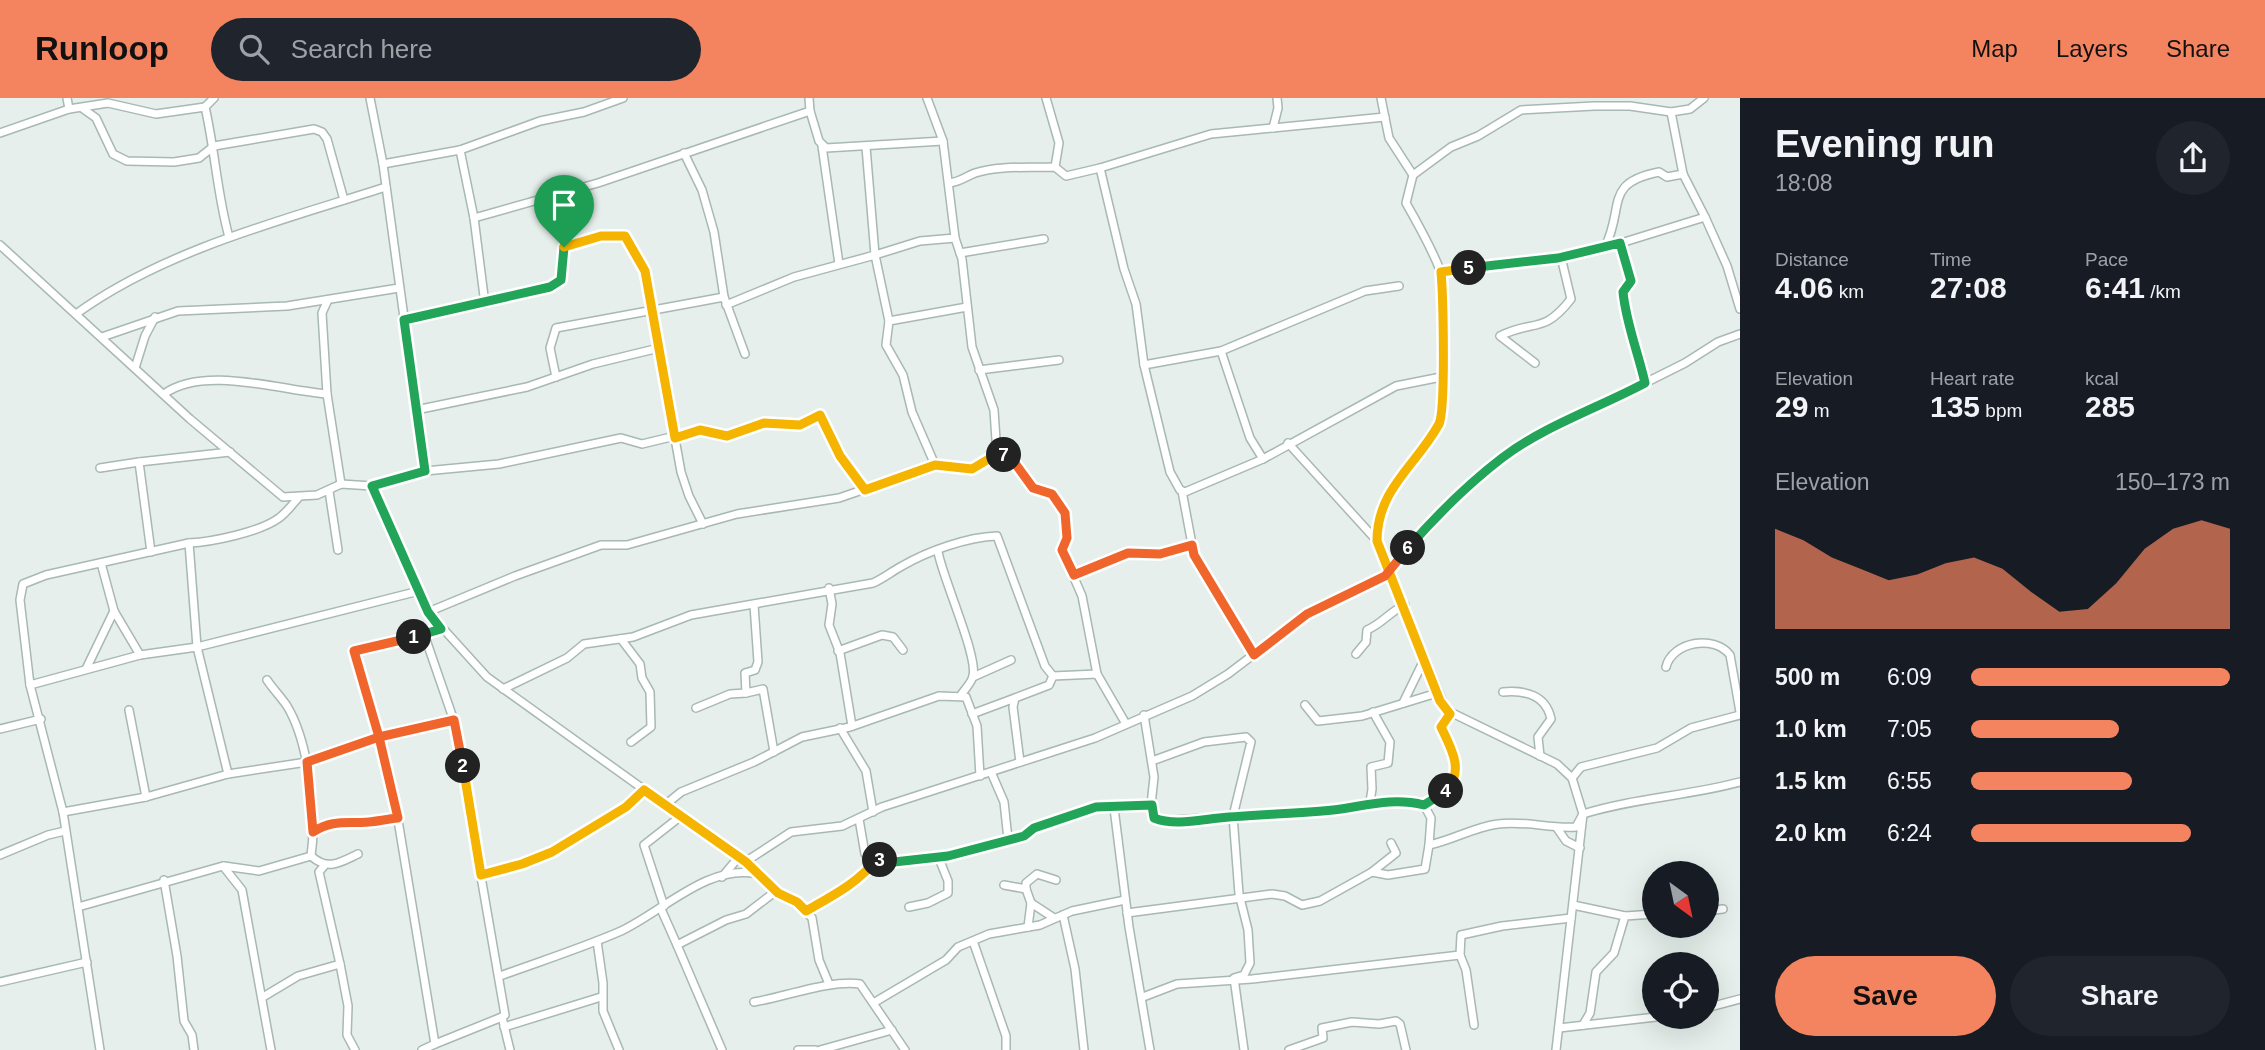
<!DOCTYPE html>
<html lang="en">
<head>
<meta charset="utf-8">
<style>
	:root { --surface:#171b24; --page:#20242c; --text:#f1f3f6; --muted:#9ea1a6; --accent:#f4845f }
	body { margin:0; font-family:Helvetica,sans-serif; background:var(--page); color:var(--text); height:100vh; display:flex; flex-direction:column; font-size:26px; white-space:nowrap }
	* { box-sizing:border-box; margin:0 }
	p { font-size:23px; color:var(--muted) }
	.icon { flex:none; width:38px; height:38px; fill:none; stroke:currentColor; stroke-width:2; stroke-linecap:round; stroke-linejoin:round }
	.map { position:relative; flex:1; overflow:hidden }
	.side { display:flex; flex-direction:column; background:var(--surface); width:525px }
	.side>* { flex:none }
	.needle { width:46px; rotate:147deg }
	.tools { position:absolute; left:1642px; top:763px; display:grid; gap:14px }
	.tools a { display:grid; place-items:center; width:77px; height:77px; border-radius:50%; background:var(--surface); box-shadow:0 7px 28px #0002; font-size:35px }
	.pin { position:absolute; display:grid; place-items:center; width:60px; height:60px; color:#fff; margin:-72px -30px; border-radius:50% 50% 50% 0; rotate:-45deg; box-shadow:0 0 7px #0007 }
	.pin .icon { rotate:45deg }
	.km { position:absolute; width:35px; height:35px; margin:-18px; border-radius:50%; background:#222; color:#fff; font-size:19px; line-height:35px; text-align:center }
	.round { display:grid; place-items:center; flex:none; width:74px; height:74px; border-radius:37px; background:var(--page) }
	.summary { display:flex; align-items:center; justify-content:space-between; height:119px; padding:0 35px }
	h1 { font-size:38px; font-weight:700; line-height:52px }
	.stats { display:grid; grid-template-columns:repeat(3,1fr); gap:10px; height:119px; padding:7px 35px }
	.stats div { display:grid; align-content:center }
	.stats b { font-size:30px; font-weight:700 }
	.stats small { font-size:19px; font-weight:400 }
	.stats p { font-size:19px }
	.chart { height:196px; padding:14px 35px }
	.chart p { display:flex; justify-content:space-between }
	.chart svg { width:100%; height:126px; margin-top:7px; fill:var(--accent); opacity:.7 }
	.action { display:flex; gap:14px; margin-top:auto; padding:14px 35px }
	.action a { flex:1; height:80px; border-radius:42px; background:var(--accent); color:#111; font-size:28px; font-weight:700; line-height:80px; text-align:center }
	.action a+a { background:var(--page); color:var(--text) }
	ul { padding:0 35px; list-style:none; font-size:23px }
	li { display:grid; grid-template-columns:112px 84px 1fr; align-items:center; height:52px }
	li i { height:18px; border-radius:9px; background:var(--accent) }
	header { display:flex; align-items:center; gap:42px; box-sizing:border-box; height:98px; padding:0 35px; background:var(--accent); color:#111 }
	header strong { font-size:33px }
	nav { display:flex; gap:38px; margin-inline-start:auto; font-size:24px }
	.search { width:490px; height:63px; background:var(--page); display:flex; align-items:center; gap:18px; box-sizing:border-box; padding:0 24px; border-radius:38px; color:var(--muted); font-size:26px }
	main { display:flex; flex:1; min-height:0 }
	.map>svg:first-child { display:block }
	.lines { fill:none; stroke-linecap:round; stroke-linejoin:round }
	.street-casing { stroke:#a8b8b2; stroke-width:10 }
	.street { stroke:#fff; stroke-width:7 }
	.split-1-casing { stroke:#fff; stroke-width:14 }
	.split-2-casing { stroke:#fff; stroke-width:14 }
	.split-3-casing { stroke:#fff; stroke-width:14 }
	.split-4-casing { stroke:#fff; stroke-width:14 }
	.split-5-casing { stroke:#fff; stroke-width:14 }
	.split-6-casing { stroke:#fff; stroke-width:14 }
	.split-7-casing { stroke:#fff; stroke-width:14 }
	.split-8-casing { stroke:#fff; stroke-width:14 }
	.split-1 { stroke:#22a559; stroke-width:9 }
	.split-2 { stroke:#f0652b; stroke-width:9 }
	.split-3 { stroke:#f5b400; stroke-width:9 }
	.split-4 { stroke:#22a559; stroke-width:9 }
	.split-5 { stroke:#f5b400; stroke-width:9 }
	.split-6 { stroke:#22a559; stroke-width:9 }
	.split-7 { stroke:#f0652b; stroke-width:9 }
	.split-8 { stroke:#f5b400; stroke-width:9 }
</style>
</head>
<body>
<header>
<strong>Runloop</strong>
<div class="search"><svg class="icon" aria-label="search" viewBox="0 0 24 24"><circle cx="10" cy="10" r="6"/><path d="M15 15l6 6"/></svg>Search here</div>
<nav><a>Map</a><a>Layers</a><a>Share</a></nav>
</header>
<main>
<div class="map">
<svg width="1740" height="952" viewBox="0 0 1740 952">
	<rect width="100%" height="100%" fill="#e6efeb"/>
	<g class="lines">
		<!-- street casing -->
		<g class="street-casing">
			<g id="street">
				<path d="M67,0L69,11L108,5L156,16L205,9C215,52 217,96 229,139"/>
				<polyline points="370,0 383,66 425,373"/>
				<polyline points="1046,0 1059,45 1055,69"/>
				<polyline points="1381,0 1389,40 1413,77"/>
				<polyline points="205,9 214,0"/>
				<polyline points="82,10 96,20 113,56 127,63 174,64 199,60 214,48 314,31 322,34 327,41 344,102"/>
				<polyline points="810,13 819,43 826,50 943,43"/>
				<polyline points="1671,14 1683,76 1705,119"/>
				<polyline points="1385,19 1211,36 1100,70 1124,171 1136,206 1144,267 1170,374 1180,392 1185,394 1263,361 1396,288 1441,279"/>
				<polyline points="1273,30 1278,10 1277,0"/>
				<polyline points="0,35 69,11"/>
				<polyline points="822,48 839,166"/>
				<polyline points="866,49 875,157 920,143 955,140 943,43 927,0"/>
				<polyline points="460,52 474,120 485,206"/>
				<polyline points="684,55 702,92 714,134 724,199"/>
				<polyline points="383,66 460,52 540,23 584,14 623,0"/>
				<path d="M949,85C960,84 965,79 975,75C999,67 1030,70 1055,69L1066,78L1100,70"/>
				<polyline points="474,120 598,85 810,13 809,0"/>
				<polyline points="0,147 190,321 283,399 317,397 341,386 372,388 425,373 499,366 621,340 642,346 700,332 728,338 764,325 800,327 820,317 840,358 865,392"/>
				<path d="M1605,149C1625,109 1603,85 1659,74L1667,79L1683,76"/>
				<polyline points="960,155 1044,141"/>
				<polyline points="1441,174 1558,160 1621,145"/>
				<polyline points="327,204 322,215 327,296 341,386"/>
				<polyline points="726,207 794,179 875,157 889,223"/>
				<path d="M76,216C164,152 283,122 386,89"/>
				<polyline points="404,222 550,189 561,182 564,149 601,138 625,138 645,173 681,374 689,398 703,426"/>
				<polyline points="102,239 178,213 287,208 399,190"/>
				<polyline points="1221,253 1250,340 1263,361"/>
				<path d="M1535,265L1500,238C1534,221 1543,237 1571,201L1561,159"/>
				<polyline points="1144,267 1221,253 1365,193 1399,188"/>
				<polyline points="135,270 145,238 155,219"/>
				<polyline points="979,272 1059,262"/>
				<polyline points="556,279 550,250 556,230 724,199 745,256"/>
				<path d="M1645,285C1638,254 1626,225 1623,194L1631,183L1621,145L1705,119L1727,168L1740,211"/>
				<path d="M164,296C203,267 280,292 327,296"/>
				<polyline points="416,312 527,289 593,266 659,250"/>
				<polyline points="1288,345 1377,443 1446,612 1557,666 1572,680 1583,716 1556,952"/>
				<polyline points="997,357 1008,357 1033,390 1052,396 1064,415 1067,440 1062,452 1082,498 1097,576"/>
				<polyline points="935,367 972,371 997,357 994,312 972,249 962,161 955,140"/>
				<polyline points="100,370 139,364"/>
				<polyline points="372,388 428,514 487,579 745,764 778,795 797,804 812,820 819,862 829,886"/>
				<polyline points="329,393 338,452"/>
				<polyline points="1182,393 1194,457 1254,557"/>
				<path d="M1377,442C1377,395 1415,365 1438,327C1445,316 1445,187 1440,172C1431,149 1418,126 1406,105L1413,77L1451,49L1478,38L1521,12L1594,8H1630L1671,14L1690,11L1704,0"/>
				<polyline points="189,445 197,549 228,676"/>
				<polyline points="151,454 139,364 230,354"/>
				<path d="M938,454C943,481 978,558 973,578C972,584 965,591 961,597"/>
				<polyline points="101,465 114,513 140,557"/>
				<polyline points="1074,476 1127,455 1160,456 1192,447"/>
				<polyline points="829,490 832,506 829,527 840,555 852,628"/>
				<polyline points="754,507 758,564 755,572 745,575 746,595 763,591 774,654"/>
				<polyline points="428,514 515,478 601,447 627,447 737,416 839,400 935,367 912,314 903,277 886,247 889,223 967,209"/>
				<polyline points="424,536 454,623 505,917 502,919 510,952"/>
				<polyline points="621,541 640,566 642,580 650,594 651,629 631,644"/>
				<polyline points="838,553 882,537 893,539 903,552"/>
				<path d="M1356,556L1366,544L1367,532C1383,525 1389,514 1405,507"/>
				<path d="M1666,569C1672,544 1714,536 1730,557L1740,614"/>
				<polyline points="86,571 114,513"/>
				<polyline points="973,579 1011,562"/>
				<path d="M30,587L20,502L23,486L46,477L189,445C212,444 260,434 279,420C286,415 292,407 298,400"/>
				<path d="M503,591L567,560L584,546L633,539L691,517L873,485C884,480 891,474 902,468C928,453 967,439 997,438L1045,568L1053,578L1097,576L1126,626"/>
				<path d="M1503,594C1525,592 1546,597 1551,621L1538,639L1540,658"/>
				<polyline points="1403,605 1424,562"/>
				<polyline points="1305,607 1318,623 1362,618 1437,595"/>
				<polyline points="696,610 730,596 746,595"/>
				<polyline points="129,612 146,699"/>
				<polyline points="972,616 1015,600"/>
				<path d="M1144,617L1154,679L1151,707L1154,720L1162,723L1335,711L1370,704L1409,703L1424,707L1431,720L1429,747C1453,742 1474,729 1498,726C1525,722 1549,731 1576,729L1583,716C1634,700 1688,698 1740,684"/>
				<polyline points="454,623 379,640 396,710 435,946 502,919"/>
				<polyline points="840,630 866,673 873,714"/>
				<polyline points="0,631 41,621"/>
				<polyline points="1152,663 1204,644 1246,639 1251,644 1233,718 1239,796 1248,832 1250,865 1244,877 1234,880 1244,952"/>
				<polyline points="1020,664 1013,609 1015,600 1049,587 1053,578"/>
				<polyline points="991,674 1004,704 1008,741"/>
				<polyline points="1572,680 1581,669 1657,650 1691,630 1740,617"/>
				<polyline points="1370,704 1372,691 1371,669 1388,665 1390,644 1373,614"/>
				<polyline points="665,707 681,694 754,664 802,639 850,629 939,598 966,599 977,628 980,678"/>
				<path d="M1424,707C1467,684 1458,668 1441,629L1450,616"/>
				<polyline points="63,714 146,699 228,676 307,664 379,640 354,553 441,531"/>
				<polyline points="859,721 865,756 873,766"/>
				<polyline points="1557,730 1566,743 1580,750"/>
				<path d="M313,734C333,721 347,727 369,724C378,723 388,721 398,720"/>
				<polyline points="0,757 48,737 65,733"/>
				<path d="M311,758C328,773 339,765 358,756"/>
				<polyline points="745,764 791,734 842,728 882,709 1095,640 1192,598 1228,576 1307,516 1385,478 1457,399 1502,360 1531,342 1685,265 1718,244 1740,236"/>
				<path d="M224,768L259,773L311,758C317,718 309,644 287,608C281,599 273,591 267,582"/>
				<polyline points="1372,774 1396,755 1391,745"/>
				<polyline points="481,777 521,766 552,754 626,709 644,692"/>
				<polyline points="722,779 738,760"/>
				<polyline points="164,782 177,858 184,923 192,937 194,952"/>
				<polyline points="1004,787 1026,791 1031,805"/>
				<polyline points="1026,791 1026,785 1037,776 1056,782"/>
				<polyline points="1573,807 1625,818"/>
				<polyline points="664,808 644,747 681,718"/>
				<polyline points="78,809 223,768 242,792 271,952"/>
				<polyline points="909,809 928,805 948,795 948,783 938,758"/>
				<polyline points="661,811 677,847"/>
				<polyline points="806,813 864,776 877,761 894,764 948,758 1024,738 1034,730 1096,710 1114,710"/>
				<polyline points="1706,813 1723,811"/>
				<polyline points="1127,815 1272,796 1285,798 1302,807 1320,803 1372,774 1388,777 1425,771 1429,747"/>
				<polyline points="1063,817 1075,871 1084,952"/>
				<polyline points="1028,829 1031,805 1054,820"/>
				<polyline points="597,843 603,885 603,913 619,952"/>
				<polyline points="973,843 1006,938 1006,952"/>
				<polyline points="1460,857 1466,872 1474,927"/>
				<polyline points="340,866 348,908 347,937 355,952"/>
				<path d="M500,878C541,863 582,850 621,833C662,814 709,765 757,776"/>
				<polyline points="0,884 87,864"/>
				<polyline points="263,899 298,878 340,866 319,774 324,768"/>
				<polyline points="1143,899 1177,886 1252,881 1460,857 1461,837 1502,828 1571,820"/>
				<path d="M754,904C784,899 833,881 860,886L905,952"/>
				<polyline points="875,904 946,862 958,849 989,836 1040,827 1072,813 1125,802"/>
				<polyline points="1706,910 1740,901"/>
				<polyline points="1583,927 1590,915 1596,874 1614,855 1625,818 1654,816"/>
				<polyline points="504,929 601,899"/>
				<polyline points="1559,930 1656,919"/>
				<polyline points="100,952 63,714 30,587 140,557 197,549 419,493"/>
				<polyline points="422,952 435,946"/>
				<polyline points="722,952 677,847 726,822 746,816 776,793"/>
				<polyline points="798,952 815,952"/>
				<polyline points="820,952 892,932"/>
				<polyline points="1150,952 1129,829 1114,710 1151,707"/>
				<polyline points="1289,952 1323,940 1322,930 1352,924 1379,926 1396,923 1400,926 1406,952"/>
			</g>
		</g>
		<!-- street -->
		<use href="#street" class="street"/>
	</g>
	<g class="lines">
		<!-- split-1 casing -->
		<g class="split-1-casing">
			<polyline id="split-1" points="414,539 441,531 428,514 372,388 425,373 404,222 550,189 561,182 564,149"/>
		</g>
		<!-- split-2 casing -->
		<g class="split-2-casing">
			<path id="split-2" d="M414,539L354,553L379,639L307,664L313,734C333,721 347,726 369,724C378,723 388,721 398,720L379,639L454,622L463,668"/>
		</g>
		<!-- split-3 casing -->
		<g class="split-3-casing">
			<path id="split-3" d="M463,668L481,777L522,766L552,754L626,709L644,692L746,764L778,795L797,804L806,813C832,798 858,785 877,761L880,762"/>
		</g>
		<!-- split-4 casing -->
		<g class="split-4-casing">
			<path id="split-4" d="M880,762L894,764L948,758L1024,738L1034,730L1096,709L1152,707L1154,720C1174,728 1199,722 1219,720C1257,716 1295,716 1333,712C1365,708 1392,699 1424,707L1446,693"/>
		</g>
		<!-- split-5 casing -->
		<g class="split-5-casing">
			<path id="split-5" d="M1446,693C1465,673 1451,650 1441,629L1450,616L1440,603L1377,443C1377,391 1416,368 1439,326C1446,311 1443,196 1441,174L1469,170"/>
		</g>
		<!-- split-6 casing -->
		<g class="split-6-casing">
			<path id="split-6" d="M1408,450C1436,418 1468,386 1502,360C1544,328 1598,310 1645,285C1638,254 1626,225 1623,194L1631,183L1620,145L1558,160L1469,170"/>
		</g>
		<!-- split-7 casing -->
		<g class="split-7-casing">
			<polyline id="split-7" points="1004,357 1009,357 1033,390 1052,396 1065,415 1067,440 1062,452 1074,477 1128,455 1160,456 1192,447 1194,457 1254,557 1307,516 1385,478 1408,450"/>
		</g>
		<!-- split-8 casing -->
		<g class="split-8-casing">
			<polyline id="split-8" points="564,149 601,138 625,138 645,173 675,340 700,332 727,338 764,325 800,327 820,317 840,358 865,392 935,367 972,371 997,356 1004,357"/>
		</g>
		<!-- split-1 -->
		<use href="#split-1" class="split-1"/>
		<!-- split-2 -->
		<use href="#split-2" class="split-2"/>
		<!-- split-3 -->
		<use href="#split-3" class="split-3"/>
		<!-- split-4 -->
		<use href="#split-4" class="split-4"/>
		<!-- split-5 -->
		<use href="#split-5" class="split-5"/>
		<!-- split-6 -->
		<use href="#split-6" class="split-6"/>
		<!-- split-7 -->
		<use href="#split-7" class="split-7"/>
		<!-- split-8 -->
		<use href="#split-8" class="split-8"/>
	</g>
</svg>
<div class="tools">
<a><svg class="needle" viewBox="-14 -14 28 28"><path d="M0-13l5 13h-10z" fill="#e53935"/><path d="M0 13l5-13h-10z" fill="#9ea1a6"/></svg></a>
<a><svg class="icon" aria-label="locate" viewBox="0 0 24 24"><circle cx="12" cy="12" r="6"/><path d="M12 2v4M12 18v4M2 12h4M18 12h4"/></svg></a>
</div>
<div class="pin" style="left:564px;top:149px;background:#1e9e55"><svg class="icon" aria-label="arrive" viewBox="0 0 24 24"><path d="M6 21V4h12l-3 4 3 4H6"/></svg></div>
<b class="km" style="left:414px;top:539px">1</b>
<b class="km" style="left:463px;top:668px">2</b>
<b class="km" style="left:880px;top:762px">3</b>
<b class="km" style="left:1446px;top:693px">4</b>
<b class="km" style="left:1469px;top:170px">5</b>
<b class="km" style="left:1408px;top:450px">6</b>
<b class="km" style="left:1004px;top:357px">7</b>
</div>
<section class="side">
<div class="summary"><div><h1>Evening run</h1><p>18:08</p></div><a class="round"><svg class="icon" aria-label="share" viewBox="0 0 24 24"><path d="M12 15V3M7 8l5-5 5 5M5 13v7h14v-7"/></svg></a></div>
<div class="stats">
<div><p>Distance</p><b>4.06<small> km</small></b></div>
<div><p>Time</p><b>27:08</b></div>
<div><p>Pace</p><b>6:41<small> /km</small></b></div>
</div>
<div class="stats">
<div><p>Elevation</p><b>29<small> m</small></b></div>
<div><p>Heart rate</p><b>135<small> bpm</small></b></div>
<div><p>kcal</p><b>285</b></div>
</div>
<div class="chart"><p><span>Elevation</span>150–173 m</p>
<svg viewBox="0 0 160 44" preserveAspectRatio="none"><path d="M0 44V9L10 13L20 19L30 23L40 27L50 25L60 21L70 19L80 23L90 31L100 38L110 37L120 28L130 16L140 9L150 6L160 9V44z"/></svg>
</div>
<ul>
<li><b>500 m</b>6:09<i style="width:100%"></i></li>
<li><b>1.0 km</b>7:05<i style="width:57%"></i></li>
<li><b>1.5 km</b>6:55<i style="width:62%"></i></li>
<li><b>2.0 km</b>6:24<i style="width:85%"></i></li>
</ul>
<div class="action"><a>Save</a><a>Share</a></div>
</section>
</main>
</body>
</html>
